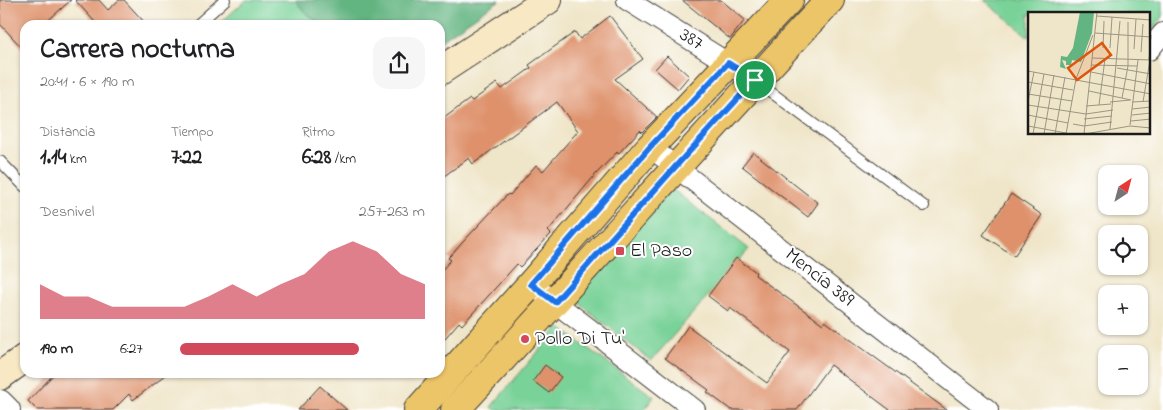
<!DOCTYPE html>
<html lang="es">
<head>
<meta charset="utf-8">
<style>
	:root { --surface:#fff; --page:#f6f6f6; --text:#202124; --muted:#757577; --accent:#d1495b }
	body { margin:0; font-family:"Indie Flower",sans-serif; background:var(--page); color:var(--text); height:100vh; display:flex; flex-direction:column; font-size:19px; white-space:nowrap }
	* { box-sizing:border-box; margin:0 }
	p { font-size:16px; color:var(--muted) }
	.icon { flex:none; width:28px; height:28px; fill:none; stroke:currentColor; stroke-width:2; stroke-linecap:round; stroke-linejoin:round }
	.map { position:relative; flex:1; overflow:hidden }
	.sheet { position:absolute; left:20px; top:20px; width:425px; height:358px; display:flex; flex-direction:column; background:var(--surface); border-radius:15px; box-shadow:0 1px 4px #0004 }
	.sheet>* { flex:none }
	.needle { width:32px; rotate:36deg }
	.tools { position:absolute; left:1098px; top:165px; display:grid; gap:10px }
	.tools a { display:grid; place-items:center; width:50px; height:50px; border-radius:10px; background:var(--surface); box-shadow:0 1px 4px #0004; font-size:25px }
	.pin { position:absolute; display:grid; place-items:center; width:42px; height:42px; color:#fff; margin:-21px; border:2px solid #fff; border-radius:50%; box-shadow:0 1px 5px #0007 }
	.round { display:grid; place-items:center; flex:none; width:52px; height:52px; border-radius:15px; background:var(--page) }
	.headline { display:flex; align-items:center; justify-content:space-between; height:85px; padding:0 20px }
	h1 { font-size:28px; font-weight:700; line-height:38px }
	.figures { display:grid; grid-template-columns:repeat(3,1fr); gap:8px; height:85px; padding:5px 20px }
	.figures div { display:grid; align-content:center }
	.figures b { font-size:21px; font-weight:700 }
	.figures small { font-size:14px; font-weight:400 }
	.figures p { font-size:14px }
	.chart { height:140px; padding:10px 20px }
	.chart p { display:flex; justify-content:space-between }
	.chart svg { width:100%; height:90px; margin-top:5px; fill:var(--accent); opacity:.7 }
	ul { padding:0 20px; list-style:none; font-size:16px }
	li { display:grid; grid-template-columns:80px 60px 1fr; align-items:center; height:38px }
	li i { height:12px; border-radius:6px; background:var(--accent) }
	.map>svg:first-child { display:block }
	.green { fill:#79d298; stroke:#4a775a }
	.forest { fill:#62b480; stroke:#3f684e }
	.building { fill:#de916b }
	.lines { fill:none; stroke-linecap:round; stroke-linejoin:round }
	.service-casing { stroke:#3c3a36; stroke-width:12 }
	.minor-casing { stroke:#3c3a36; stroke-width:22 }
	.tertiary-casing { stroke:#3c3a36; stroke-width:26 }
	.secondary-casing { stroke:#3c3a36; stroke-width:30 }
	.primary-casing { stroke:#3c3a36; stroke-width:30 }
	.service { stroke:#fff; stroke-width:10 }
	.minor { stroke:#fff; stroke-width:20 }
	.tertiary { stroke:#fff; stroke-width:24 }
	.secondary { stroke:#f8e8c3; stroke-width:28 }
	.primary { stroke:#edc569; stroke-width:28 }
	.route-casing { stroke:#fff; stroke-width:10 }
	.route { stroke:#1a73e8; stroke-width:6 }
	.poi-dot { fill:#d1495b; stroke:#fff; stroke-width:2 }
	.labels { text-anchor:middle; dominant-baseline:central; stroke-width:4; stroke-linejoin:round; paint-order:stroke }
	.street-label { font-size:20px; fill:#1c1c1c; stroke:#fff }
	.poi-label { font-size:20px; fill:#1c1c1c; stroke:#fff; text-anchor:start }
	.inset-road { fill:none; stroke:#9b9583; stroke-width:1 }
	.view { fill:#de560d; fill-opacity:0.15; stroke:#de560d; stroke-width:2.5 }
	.inset-edge { fill:none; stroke:#1c1c1c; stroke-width:2.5 }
</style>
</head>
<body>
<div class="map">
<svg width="1163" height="410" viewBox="0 0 1163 410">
	<rect width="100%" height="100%" fill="#fff"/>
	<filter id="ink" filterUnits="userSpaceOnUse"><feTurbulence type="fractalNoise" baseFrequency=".02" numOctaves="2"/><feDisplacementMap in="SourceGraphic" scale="10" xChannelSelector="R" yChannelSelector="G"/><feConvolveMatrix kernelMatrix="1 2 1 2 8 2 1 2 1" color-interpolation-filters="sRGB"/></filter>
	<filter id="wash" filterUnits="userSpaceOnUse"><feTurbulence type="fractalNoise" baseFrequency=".0096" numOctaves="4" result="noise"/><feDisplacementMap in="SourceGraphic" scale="20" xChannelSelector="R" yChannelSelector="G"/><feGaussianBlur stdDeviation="1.12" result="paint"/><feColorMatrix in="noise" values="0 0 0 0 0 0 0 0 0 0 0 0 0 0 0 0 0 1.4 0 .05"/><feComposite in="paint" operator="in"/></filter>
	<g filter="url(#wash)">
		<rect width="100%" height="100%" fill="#efe5c8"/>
		<!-- green -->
		<g class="green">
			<polygon points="246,0 295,0 305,12 322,25 218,25"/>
			<polygon points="984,0 1163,0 1163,17 1149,34 1149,14 1029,14 1029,37"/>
			<polygon points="668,186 749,249 651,361 573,298"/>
			<polygon points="559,327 654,397 644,410 496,410 491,407"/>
		</g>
		<!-- forest -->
		<polygon class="forest" points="295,0 500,0 440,41 440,25 322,25 305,12"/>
		<g id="blocks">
			<!-- building -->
			<g class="building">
				<polygon points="0,0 71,0 43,25 25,25 25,51 0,24"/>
				<polygon points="75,0 99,0 108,10 119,0 124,0 147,25 92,25 95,22"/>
				<polygon points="682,0 721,0 745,20 730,39"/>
				<polygon points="610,16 643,59 615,79 657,117 642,132 640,130 618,154 617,152 596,174 548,231 551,234 520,267 517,264 462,325 459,322 440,344 440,272 451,260 448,258 508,194 510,195 536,165 543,171 578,131 557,102 473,164 469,158 440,179 440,121 470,99 472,101 497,83 502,89 531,68 529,65 575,32 580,39"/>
				<polygon points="667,56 689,76 678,89 655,69"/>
				<polygon points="753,152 818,203 808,217 742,166"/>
				<polygon points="1011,194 1042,215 1014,256 983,235"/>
				<polygon points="736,258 756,272 755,275 823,324 825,321 947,410 890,410 830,365 797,410 731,410 707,392 709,390 665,358 688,326 767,383 790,352 730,308 728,311 708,296"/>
				<polygon points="545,365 561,377 549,393 533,381"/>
				<polygon points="56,372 170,372 133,400 129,394 113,410 37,410 28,401"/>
				<polygon points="320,386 347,410 298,410"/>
			</g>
		</g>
	</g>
	<g filter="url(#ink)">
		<use href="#blocks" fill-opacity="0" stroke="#3c3a36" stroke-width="1"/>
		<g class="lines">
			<!-- service casing -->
			<g class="service-casing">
				<g id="service">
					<polyline points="197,25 225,0"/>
					<polyline points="756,81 924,206"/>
					<polyline points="0,161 25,187"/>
				</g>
			</g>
			<!-- minor casing -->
			<g class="minor-casing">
				<g id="minor">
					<polyline points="627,0 755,80"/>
					<polyline points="1149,50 1163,33"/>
					<polyline points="650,147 988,410"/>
					<polyline points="531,284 695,410"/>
				</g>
			</g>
			<!-- tertiary casing -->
			<g class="tertiary-casing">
				<polyline id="tertiary" points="0,402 8,410"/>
			</g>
			<!-- secondary casing -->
			<g class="secondary-casing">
				<g id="secondary">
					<polyline points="440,71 548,0"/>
					<polyline points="0,376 25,358"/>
				</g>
			</g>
			<!-- primary casing -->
			<g class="primary-casing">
				<g id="primary">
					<polyline points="418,410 531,284 650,147 789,0"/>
					<path d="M455,410C581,274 704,135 830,0"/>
				</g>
			</g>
			<!-- service -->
			<use href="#service" class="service"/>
			<!-- minor -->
			<use href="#minor" class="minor"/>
			<!-- tertiary -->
			<use href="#tertiary" class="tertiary"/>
			<!-- secondary -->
			<use href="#secondary" class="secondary"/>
			<!-- primary -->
			<use href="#primary" class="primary"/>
		</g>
	</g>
	<g class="lines" filter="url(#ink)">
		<!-- route casing -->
		<g class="route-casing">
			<polygon id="route" points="728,63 755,80 676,166 555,302 531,284 650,147"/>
		</g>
		<!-- route -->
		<use href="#route" class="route"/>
	</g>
	<!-- markers -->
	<g class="poi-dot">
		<rect x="615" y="246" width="10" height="10" rx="2.5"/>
		<circle cx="525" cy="339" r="5"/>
	</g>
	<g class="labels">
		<!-- street labels -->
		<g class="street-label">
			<text transform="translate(691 40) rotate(32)">387</text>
			<text transform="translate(819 278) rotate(38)">Mencía 389</text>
		</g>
		<!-- poi labels -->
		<g class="poi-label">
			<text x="630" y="251">El Paso</text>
			<text x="535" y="339">Pollo Di Tu'</text>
		</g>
	</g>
	<!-- overview -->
	<g transform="translate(1028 12)">
		<rect width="122" height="122" fill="#efe5c8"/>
		<path d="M52,0H66L64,21L53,50L44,48L43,53H38V49L34,48L38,57L32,55L33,44L39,45L45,36Z" fill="#62b480"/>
		<path class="inset-road" d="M69,4L123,8M67,21L123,25M75,36L76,9M82,36L84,5M106,37L108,7M113,40L115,12M64,46L123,48M121,48L123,23M63,53L109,54M89,56L123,62M0,59L123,82M63,60L123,72M0,70L45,78M61,79L103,88M0,82L44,89M94,86L100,54V10M0,89L6,60M82,90L102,88M104,90L123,89M115,90L122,48M0,93L58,102L85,98M71,93L77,47M58,94L83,92M104,97L123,95M0,103L40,111M104,103L123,101M56,107L84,104M103,109L123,107M45,112L56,114L84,110M102,113L110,48M0,114L38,121M82,117L92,9M5,122L16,62M16,122L26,63M27,122L37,65M38,122L48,67L65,23M56,122L69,0M57,122L102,114L123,116"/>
		<path class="view" d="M74,31L83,43L49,68L40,56Z"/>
		<rect width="122" height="122" class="inset-edge"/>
	</g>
</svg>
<div class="tools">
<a><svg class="needle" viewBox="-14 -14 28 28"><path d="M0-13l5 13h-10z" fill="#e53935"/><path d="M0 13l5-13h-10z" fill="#757577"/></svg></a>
<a><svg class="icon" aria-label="locate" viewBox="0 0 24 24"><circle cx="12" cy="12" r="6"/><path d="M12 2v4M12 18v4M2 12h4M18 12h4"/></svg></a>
<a>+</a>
<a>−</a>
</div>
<div class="pin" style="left:755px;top:80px;background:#1e9e55"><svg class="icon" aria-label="arrive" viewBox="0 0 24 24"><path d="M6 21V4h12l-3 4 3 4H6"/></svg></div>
<section class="sheet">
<div class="headline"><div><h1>Carrera nocturna</h1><p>20:41 · 6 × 190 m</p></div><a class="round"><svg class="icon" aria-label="share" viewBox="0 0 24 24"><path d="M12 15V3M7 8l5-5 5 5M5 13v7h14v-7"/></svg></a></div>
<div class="figures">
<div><p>Distancia</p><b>1.14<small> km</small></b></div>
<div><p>Tiempo</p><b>7:22</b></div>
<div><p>Ritmo</p><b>6:28<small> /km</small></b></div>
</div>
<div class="chart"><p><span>Desnivel</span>257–263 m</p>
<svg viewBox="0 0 160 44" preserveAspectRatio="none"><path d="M0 44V27L10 33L20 33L30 38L40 38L50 38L60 38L70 33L80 27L90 33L100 27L110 22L120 11L130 6L140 11L150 22L160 27V44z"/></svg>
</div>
<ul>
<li><b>190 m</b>6:27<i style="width:73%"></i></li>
</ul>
</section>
</div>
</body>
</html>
